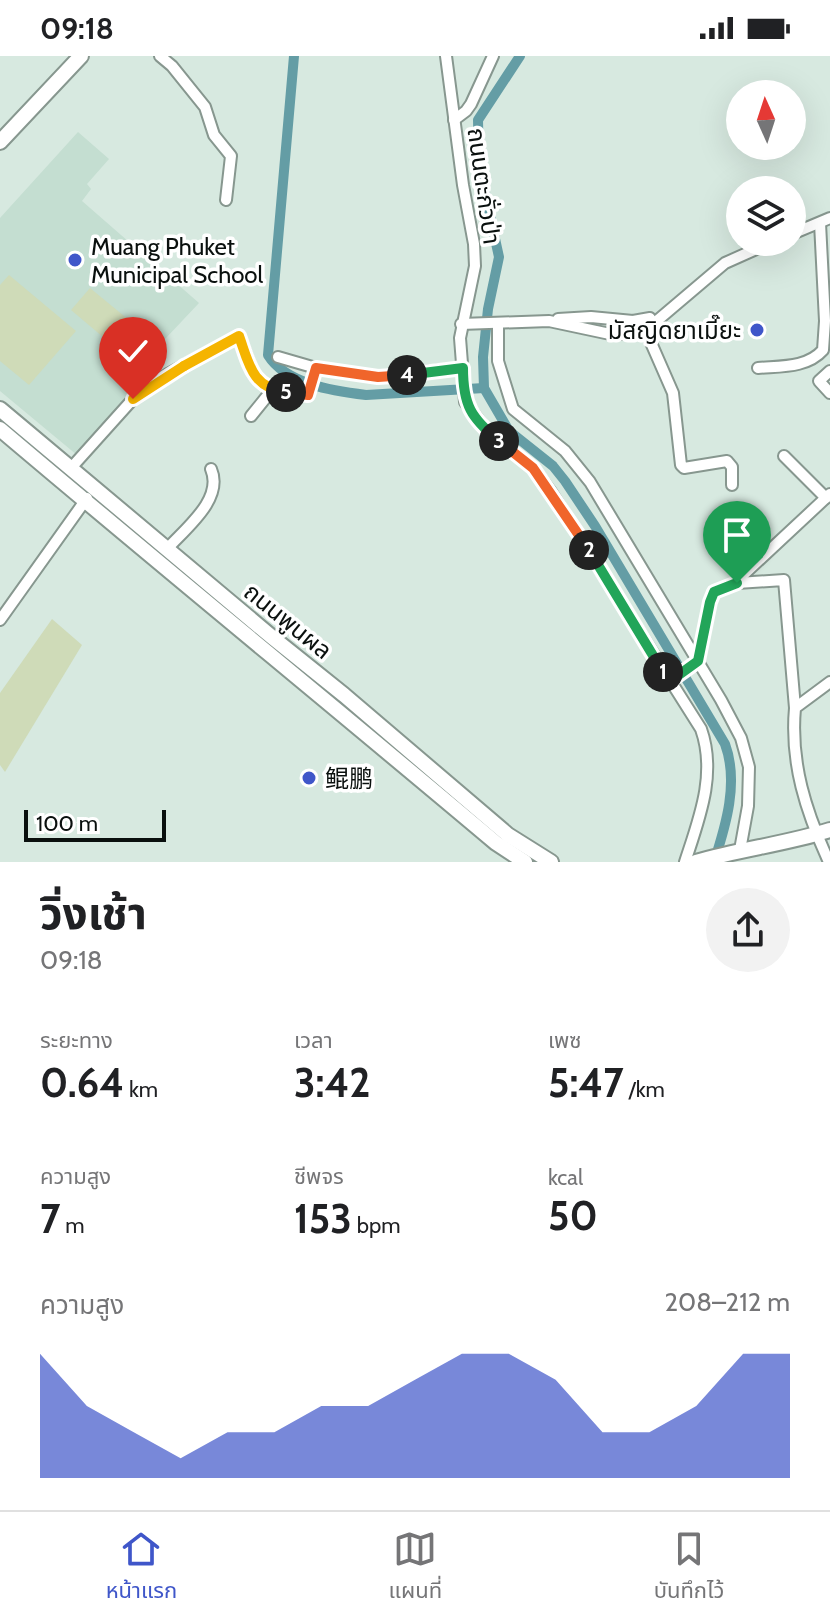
<!DOCTYPE html>
<html lang="th">
<head>
<meta charset="utf-8">
<style>
	:root { --surface:#fff; --page:#f2f2f2; --text:#202124; --muted:#757577; --line:#e0e0e0; --accent:#3f56c9 }
	body { margin:0; font-family:Cabin,"Noto Sans SC","Noto Sans Thai",sans-serif; background:var(--page); color:var(--text); height:100vh; display:flex; flex-direction:column; font-size:30px; white-space:nowrap }
	* { box-sizing:border-box; margin:0 }
	p { font-size:26px; color:var(--muted) }
	.icon { flex:none; width:44px; height:44px; fill:none; stroke:currentColor; stroke-width:2; stroke-linecap:round; stroke-linejoin:round }
	.map { position:relative; height:806px; overflow:hidden }
	.sheet { display:flex; flex-direction:column; background:var(--surface); flex:1 }
	.sheet>* { flex:none }
	.needle { width:52px; rotate:357deg }
	.controls { position:absolute; left:726px; top:24px; display:grid; gap:16px }
	.controls a { display:grid; place-items:center; width:80px; height:80px; border-radius:50%; background:var(--surface); box-shadow:0 8px 32px #0002; font-size:40px }
	.scale { position:absolute; left:24px; bottom:20px; width:142px; box-sizing:border-box; padding-left:8px; border:4px solid #0a100e; border-top:0; font-size:22px; line-height:28px; white-space:nowrap; color:#0a100e; -webkit-text-stroke:6px #fff; paint-order:stroke }
	.pin { position:absolute; display:grid; place-items:center; width:68px; height:68px; color:#fff; margin:-82px -34px; border-radius:50% 50% 50% 0; rotate:-45deg; box-shadow:0 0 8px #0007 }
	.pin .icon { rotate:45deg }
	.km { position:absolute; width:40px; height:40px; margin:-20px; border-radius:50%; background:#222; color:#fff; font-size:22px; line-height:40px; text-align:center }
	.round { display:grid; place-items:center; flex:none; width:84px; height:84px; border-radius:42px; background:var(--page) }
	.overview { display:flex; align-items:center; justify-content:space-between; height:136px; padding:0 40px }
	h1 { font-size:44px; font-weight:700; line-height:60px }
	.metrics { display:grid; grid-template-columns:repeat(3,1fr); gap:12px; height:136px; padding:8px 40px }
	.metrics div { display:grid; align-content:center }
	.metrics b { font-size:40px; font-weight:700 }
	.metrics small { font-size:22px; font-weight:400 }
	.metrics p { font-size:22px }
	.chart { height:224px; padding:16px 40px }
	.chart p { display:flex; justify-content:space-between }
	.chart svg { width:100%; height:144px; margin-top:8px; fill:var(--accent); opacity:.7 }
	.status { display:flex; justify-content:space-between; align-items:center; height:56px; padding:0 40px; background:var(--surface); direction:ltr }
	.status svg { height:22px; fill:currentColor }
	.tabs { display:flex; justify-content:space-around; align-items:center; height:112px; border-top:2px solid var(--line); background:var(--surface); font-size:22px; color:var(--muted) }
	.tabs a { display:grid; justify-items:center; gap:4px }
	.tabs .active { color:var(--accent) }
	.map>svg:first-child { display:block }
	.built { fill:#c4ded1 }
	.green { fill:#cfdbb8 }
	.lines { fill:none; stroke-linecap:round; stroke-linejoin:round }
	.canal { stroke:#649da5; stroke-width:10 }
	.minor-casing { stroke:#87978f; stroke-width:14 }
	.secondary-casing { stroke:#87978f; stroke-width:18 }
	.minor { stroke:#fff; stroke-width:10 }
	.secondary { stroke:#fff; stroke-width:14 }
	.split-1-casing { stroke:#fff; stroke-width:16 }
	.split-2-casing { stroke:#fff; stroke-width:16 }
	.split-3-casing { stroke:#fff; stroke-width:16 }
	.split-4-casing { stroke:#fff; stroke-width:16 }
	.split-5-casing { stroke:#fff; stroke-width:16 }
	.split-6-casing { stroke:#fff; stroke-width:16 }
	.split-7-casing { stroke:#fff; stroke-width:16 }
	.split-1 { stroke:#22a559; stroke-width:10 }
	.split-2 { stroke:#22a559; stroke-width:10 }
	.split-3 { stroke:#f0652b; stroke-width:10 }
	.split-4 { stroke:#22a559; stroke-width:10 }
	.split-5 { stroke:#f0652b; stroke-width:10 }
	.split-6 { stroke:#f5b400; stroke-width:10 }
	.split-7 { stroke:#f5b400; stroke-width:10 }
	.poi-dot { fill:#3f56c9; stroke:#fff; stroke-width:3 }
	.labels { text-anchor:middle; dominant-baseline:central; stroke-width:7; stroke-linejoin:round; paint-order:stroke }
	.street-label { font-size:24px; fill:#0a100e; stroke:#fff }
	.poi-label { font-size:24px; fill:#0a100e; stroke:#fff; text-anchor:start }
</style>
</head>
<body>
<div class="status"><b>09:18</b><svg viewBox="0 0 49 12"><path d="M0 12V9h3v3zM5 12V6h3v6zM10 12V3h3v9zM15 12V0h3v12zM26 1h20v11H26zM47 4h2v5h-2z"/></svg></div>
<div class="map">
<svg width="830" height="806" viewBox="0 0 830 806">
	<rect width="100%" height="100%" fill="#d7e9e0"/>
	<!-- built -->
	<polygon class="built" points="78,76 109,103 87,128 91,133 82,145 199,247 166,282 130,302 137,330 77,399 0,335 0,162"/>
	<!-- green -->
	<g class="green">
		<polygon points="9,219 76,275 29,329 0,305 0,229"/>
		<polygon points="90,232 135,269 116,292 71,254"/>
		<polygon points="52,563 82,589 5,716 0,709 0,637"/>
	</g>
	<g class="lines">
		<!-- canal -->
		<g class="canal">
			<path d="M294,0L268,299C286,328 333,335 366,339L484,332"/>
			<path d="M520,0L478,64L479,109L499,201L488,253L483,301L484,332L509,375L553,410L565,425L595,470L725,688C739,726 726,769 714,806"/>
		</g>
		<!-- minor casing -->
		<g class="minor-casing">
			<g id="minor">
				<polyline points="160,0 172,10 205,51 214,79 231,100 226,144"/>
				<path d="M446,0L463,129L474,188L475,210L460,282L465,346L487,375L533,412L551,436L701,673C717,718 699,763 685,806"/>
				<polyline points="454,64 466,55 471,48 493,0"/>
				<polyline points="792,178 830,162"/>
				<polyline points="558,263 591,261 633,265 650,262"/>
				<polyline points="644,264 645,273 673,337 681,409 684,412 727,405 732,411 732,429"/>
				<polyline points="461,268 549,265 610,278 628,278 645,273 659,263 725,207 772,186"/>
				<polyline points="498,268 498,305 513,353 565,395 590,426 721,644 741,682 749,711 748,750 740,794"/>
				<polyline points="278,301 316,312 378,321 463,312"/>
				<path d="M758,312C781,310 807,312 823,294L825,265L820,167"/>
				<polyline points="830,315 819,325 830,337"/>
				<polyline points="251,360 272,334"/>
				<polyline points="784,400 826,442"/>
				<path d="M71,412L133,343L168,318L239,280C258,330 253,331 308,339L316,312"/>
				<path d="M167,493C186,472 224,443 211,413"/>
				<polyline points="742,520 830,438"/>
				<polyline points="0,564 87,442"/>
				<polyline points="669,626 698,605 710,546 714,536 737,527 784,524 795,652"/>
				<path d="M829,806C806,756 790,707 795,652L830,626"/>
			</g>
		</g>
		<!-- secondary casing -->
		<g class="secondary-casing">
			<g id="secondary">
				<polyline points="0,86 81,0"/>
				<polyline points="0,353 273,582 344,639 508,779 551,806"/>
				<path d="M0,373C164,512 331,648 496,787L525,806"/>
				<path d="M696,806C740,793 786,788 830,774"/>
			</g>
		</g>
		<!-- minor -->
		<use href="#minor" class="minor"/>
		<!-- secondary -->
		<use href="#secondary" class="secondary"/>
	</g>
	<g class="lines">
		<!-- split-1 casing -->
		<g class="split-1-casing">
			<polyline id="split-1" points="663,616 669,626 698,605 710,546 714,536 737,527"/>
		</g>
		<!-- split-2 casing -->
		<g class="split-2-casing">
			<polyline id="split-2" points="589,494 663,616"/>
		</g>
		<!-- split-3 casing -->
		<g class="split-3-casing">
			<polyline id="split-3" points="499,385 533,412 589,494"/>
		</g>
		<!-- split-4 casing -->
		<g class="split-4-casing">
			<path id="split-4" d="M407,319L463,312C463,349 471,362 499,385"/>
		</g>
		<!-- split-5 casing -->
		<g class="split-5-casing">
			<polyline id="split-5" points="286,336 308,339 316,312 378,321 407,319"/>
		</g>
		<!-- split-6 casing -->
		<g class="split-6-casing">
			<path id="split-6" d="M184,310L239,280C249,308 252,332 286,336"/>
		</g>
		<!-- split-7 casing -->
		<g class="split-7-casing">
			<polyline id="split-7" points="133,343 184,310"/>
		</g>
		<!-- split-1 -->
		<use href="#split-1" class="split-1"/>
		<!-- split-2 -->
		<use href="#split-2" class="split-2"/>
		<!-- split-3 -->
		<use href="#split-3" class="split-3"/>
		<!-- split-4 -->
		<use href="#split-4" class="split-4"/>
		<!-- split-5 -->
		<use href="#split-5" class="split-5"/>
		<!-- split-6 -->
		<use href="#split-6" class="split-6"/>
		<!-- split-7 -->
		<use href="#split-7" class="split-7"/>
	</g>
	<!-- markers -->
	<g class="poi-dot">
		<circle cx="75" cy="204" r="8"/>
		<circle cx="757" cy="274" r="8"/>
		<circle cx="309" cy="722" r="8"/>
	</g>
	<g class="labels">
		<!-- street labels -->
		<g class="street-label">
			<text transform="translate(484 130) rotate(82)">ถนนตะกั่วป่า</text>
			<text transform="translate(288 565) rotate(39)">ถนนพูนผล</text>
		</g>
		<!-- poi labels -->
		<g class="poi-label">
			<text x="91" y="190">Muang Phuket<tspan x="91" dy="28">Municipal School</tspan></text>
			<text x="741" y="274" text-anchor="end">มัสญิดยาเมี๊ยะ</text>
			<text x="325" y="722">鲲鹏</text>
		</g>
	</g>
</svg>
<div class="controls">
<a><svg class="needle" viewBox="-14 -14 28 28"><path d="M0-13l5 13h-10z" fill="#e53935"/><path d="M0 13l5-13h-10z" fill="#757577"/></svg></a>
<a><svg class="icon" aria-label="layers" viewBox="0 0 24 24"><path d="M12 4l9 5-9 5-9-5zM3 14l9 5 9-5"/></svg></a>
</div>
<div class="scale">100 m</div>
<div class="pin" style="left:737px;top:527px;background:#1e9e55"><svg class="icon" aria-label="arrive" viewBox="0 0 24 24"><path d="M6 21V4h12l-3 4 3 4H6"/></svg></div>
<div class="pin" style="left:133px;top:343px;background:#d93025"><svg class="icon" aria-label="check" viewBox="0 0 24 24"><path d="M5 12l5 5 9-10"/></svg></div>
<b class="km" style="left:663px;top:616px">1</b>
<b class="km" style="left:589px;top:494px">2</b>
<b class="km" style="left:499px;top:385px">3</b>
<b class="km" style="left:407px;top:319px">4</b>
<b class="km" style="left:286px;top:336px">5</b>
</div>
<section class="sheet">
<div class="overview"><div><h1>วิ่งเช้า</h1><p>09:18</p></div><a class="round"><svg class="icon" aria-label="share" viewBox="0 0 24 24"><path d="M12 15V3M7 8l5-5 5 5M5 13v7h14v-7"/></svg></a></div>
<div class="metrics">
<div><p>ระยะทาง</p><b>0.64<small> km</small></b></div>
<div><p>เวลา</p><b>3:42</b></div>
<div><p>เพซ</p><b>5:47<small> /km</small></b></div>
</div>
<div class="metrics">
<div><p>ความสูง</p><b>7<small> m</small></b></div>
<div><p>ชีพจร</p><b>153<small> bpm</small></b></div>
<div><p>kcal</p><b>50</b></div>
</div>
<div class="chart"><p><span>ความสูง</span>208–212 m</p>
<svg viewBox="0 0 160 44" preserveAspectRatio="none"><path d="M0 44V6L10 22L20 30L30 38L40 30L50 30L60 22L70 22L80 14L90 6L100 6L110 14L120 30L130 30L140 22L150 6L160 6V44z"/></svg>
</div>
</section>
<nav class="tabs">
<a class="active"><svg class="icon" aria-label="home" viewBox="0 0 24 24"><path d="M3 11l9-7 9 7M6 9v11h12V9"/></svg>หน้าแรก</a>
<a><svg class="icon" aria-label="map" viewBox="0 0 24 24"><path d="M3 6l6-2 6 2 6-2v14l-6 2-6-2-6 2zM9 4v14M15 6v14"/></svg>แผนที่</a>
<a><svg class="icon" aria-label="saved" viewBox="0 0 24 24"><path d="M7 4h10v16l-5-4-5 4z"/></svg>บันทึกไว้</a>
</nav>
</body>
</html>
